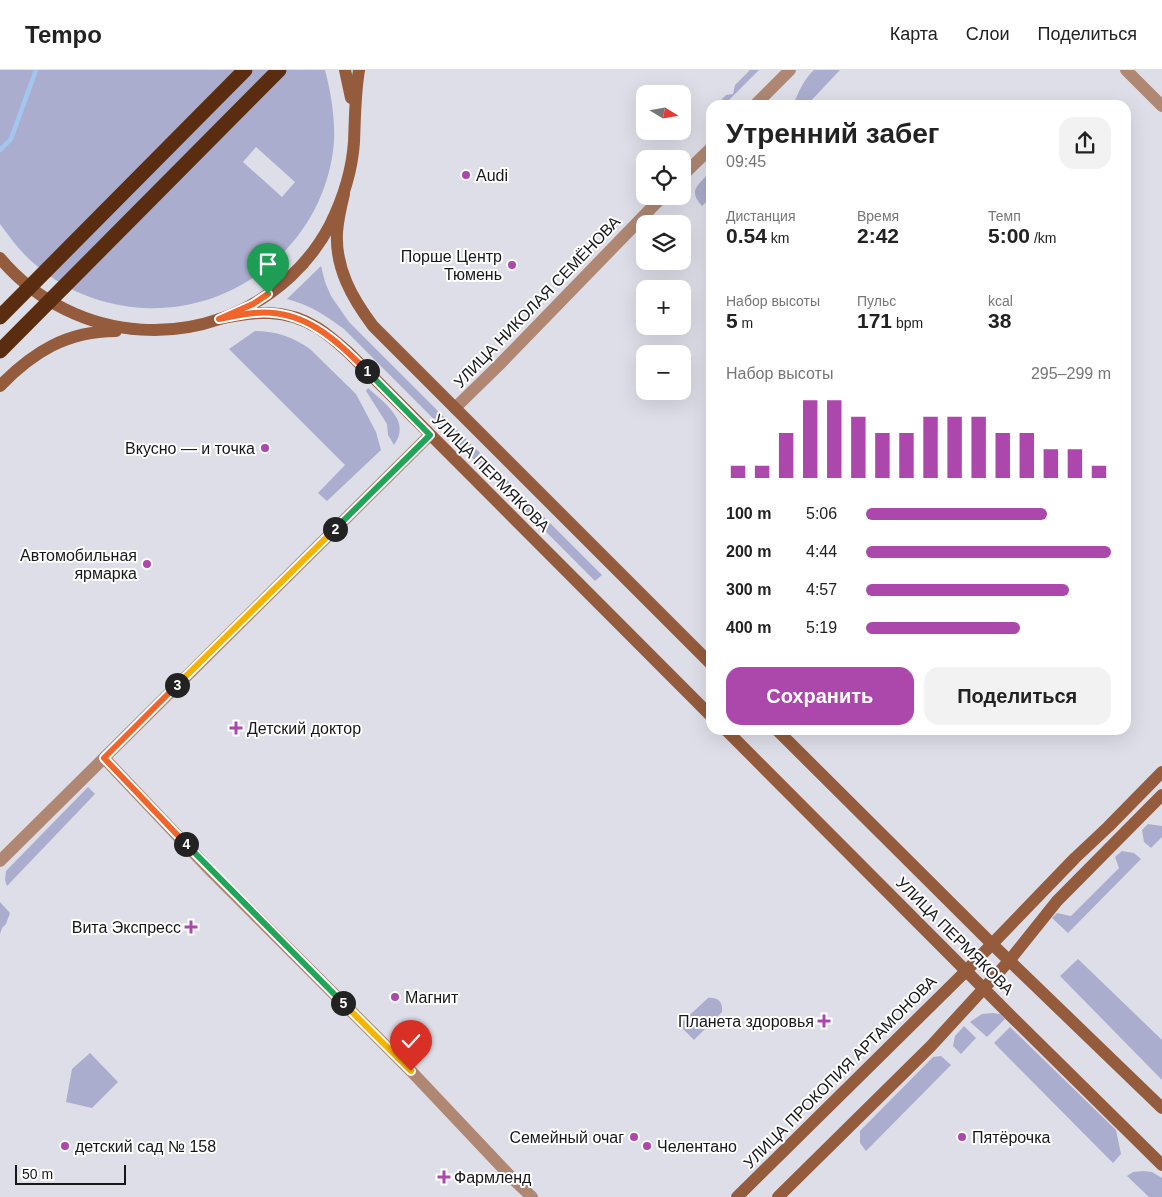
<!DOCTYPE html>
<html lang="ru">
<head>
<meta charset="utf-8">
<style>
	:root { --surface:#fff; --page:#f2f2f2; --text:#222; --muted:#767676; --line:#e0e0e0; --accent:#ac47ac }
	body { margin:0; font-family:Helvetica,sans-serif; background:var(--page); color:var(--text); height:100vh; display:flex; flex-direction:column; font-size:19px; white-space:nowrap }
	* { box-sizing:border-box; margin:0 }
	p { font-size:16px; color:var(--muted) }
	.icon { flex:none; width:28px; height:28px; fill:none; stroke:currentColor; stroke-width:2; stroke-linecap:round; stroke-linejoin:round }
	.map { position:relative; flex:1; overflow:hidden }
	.side { position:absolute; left:706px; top:30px; width:425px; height:635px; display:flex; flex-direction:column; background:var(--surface); border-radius:15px; box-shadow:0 5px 20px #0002 }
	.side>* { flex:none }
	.needle { width:32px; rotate:101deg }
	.buttons { position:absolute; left:636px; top:15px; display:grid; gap:10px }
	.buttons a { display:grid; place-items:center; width:55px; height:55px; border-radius:10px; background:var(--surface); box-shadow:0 5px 20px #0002; font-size:25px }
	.scale { position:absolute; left:15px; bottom:12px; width:111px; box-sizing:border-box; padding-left:5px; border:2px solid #17171b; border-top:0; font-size:14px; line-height:18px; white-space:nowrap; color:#17171b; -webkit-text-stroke:4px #fff; paint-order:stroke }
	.pin { position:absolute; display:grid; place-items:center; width:42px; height:42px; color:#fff; margin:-51px -21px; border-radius:50% 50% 50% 0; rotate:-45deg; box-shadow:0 0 5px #0007 }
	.pin .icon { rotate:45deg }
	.km { position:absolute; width:25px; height:25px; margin:-12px; border-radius:50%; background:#222; color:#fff; font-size:14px; line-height:25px; text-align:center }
	.round { display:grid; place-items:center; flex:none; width:52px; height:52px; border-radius:15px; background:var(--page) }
	.headline { display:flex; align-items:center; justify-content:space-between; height:85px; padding:0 20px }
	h1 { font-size:28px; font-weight:700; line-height:38px }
	.stats { display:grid; grid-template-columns:repeat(3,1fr); gap:8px; height:85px; padding:5px 20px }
	.stats div { display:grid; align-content:center }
	.stats b { font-size:21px; font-weight:700 }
	.stats small { font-size:14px; font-weight:400 }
	.stats p { font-size:14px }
	.chart { height:140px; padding:10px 20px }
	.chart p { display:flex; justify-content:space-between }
	.chart svg { width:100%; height:90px; margin-top:5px; stroke:var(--accent); stroke-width:6 }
	.button { display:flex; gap:10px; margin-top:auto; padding:10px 20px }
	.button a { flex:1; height:58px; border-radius:15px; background:var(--accent); color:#fff; font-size:20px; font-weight:700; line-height:58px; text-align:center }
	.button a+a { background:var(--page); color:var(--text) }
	ul { padding:0 20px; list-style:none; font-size:16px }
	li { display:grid; grid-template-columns:80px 60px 1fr; align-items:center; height:38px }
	li i { height:12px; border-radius:6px; background:var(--accent) }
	header { display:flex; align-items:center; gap:30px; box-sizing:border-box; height:70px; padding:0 25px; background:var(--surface); border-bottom:1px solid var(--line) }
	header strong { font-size:24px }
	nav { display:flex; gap:28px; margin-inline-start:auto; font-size:18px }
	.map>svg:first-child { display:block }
	.green { fill:#abadce; fill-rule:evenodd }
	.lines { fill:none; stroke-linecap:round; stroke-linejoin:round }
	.stream { stroke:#a2c6ee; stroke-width:4.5 }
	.street { stroke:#af8772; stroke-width:12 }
	.secondary { stroke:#945b3c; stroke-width:12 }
	.highway-bridge { stroke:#5a2d11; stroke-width:15 }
	.split-1-casing { stroke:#fff; stroke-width:10 }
	.split-2-casing { stroke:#fff; stroke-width:10 }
	.split-3-casing { stroke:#fff; stroke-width:10 }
	.split-4-casing { stroke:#fff; stroke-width:10 }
	.split-5-casing { stroke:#fff; stroke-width:10 }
	.split-6-casing { stroke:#fff; stroke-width:10 }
	.split-1 { stroke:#f0652b; stroke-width:6 }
	.split-2 { stroke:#22a559; stroke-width:6 }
	.split-3 { stroke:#f5b400; stroke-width:6 }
	.split-4 { stroke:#f0652b; stroke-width:6 }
	.split-5 { stroke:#22a559; stroke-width:6 }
	.split-6 { stroke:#f5b400; stroke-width:6 }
	.poi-dot { fill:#ac47ac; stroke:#fff; stroke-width:2 }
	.labels { text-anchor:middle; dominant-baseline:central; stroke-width:4; stroke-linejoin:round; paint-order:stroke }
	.poi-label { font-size:16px; fill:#17171b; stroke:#fff; text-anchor:start }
	.street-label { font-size:16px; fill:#17171b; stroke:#fff }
</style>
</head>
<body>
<header>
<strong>Tempo</strong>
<nav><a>Карта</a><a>Слои</a><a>Поделиться</a></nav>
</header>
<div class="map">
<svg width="1162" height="1127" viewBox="0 0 1162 1127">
	<rect width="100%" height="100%" fill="#dedee9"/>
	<!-- green -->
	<g class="green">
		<path d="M0,0H325C331,23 335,47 334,71C327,168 241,243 144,238C105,236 67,222 37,196C22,184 11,169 0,154ZM256,77L295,112L282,127L243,92Z"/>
		<polygon points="750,0 759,0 724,35 716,35 726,25 733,24 735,15"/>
		<path d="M814,0H840L807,35H793C798,23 804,9 814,0Z"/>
		<path d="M708,104L711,107V127L702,136C689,121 696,117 708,104Z"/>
		<path d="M321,196L325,212L331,226L349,252L602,505L595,511L344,259C325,245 310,235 287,229Z"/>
		<path d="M255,261C276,261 293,267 310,279L356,324L376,362L381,380L327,431L318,423L345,395L229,279Z"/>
		<path d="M368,318C384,333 412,351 394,375L388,365L387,354L366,321Z"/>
		<polygon points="88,717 95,724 7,816 5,810 6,801"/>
		<polygon points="1148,754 1162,756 1162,767 1151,778 1144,772 1142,760"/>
		<polygon points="1122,781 1134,783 1141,789 1068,863 1052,848 1057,843 1071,846 1119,798 1115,787"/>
		<polygon points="0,832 10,843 6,854 2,858 0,864"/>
		<polygon points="1078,889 1162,970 1162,1010 1060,906"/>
		<path d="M708,928C718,927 723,932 722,942L694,970L679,955Z"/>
		<polygon points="993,943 1000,944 1005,949 987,967 970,952 982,944"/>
		<polygon points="964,956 976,968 961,984 953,976 955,966"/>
		<polygon points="1010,957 1116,1060 1121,1084 1113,1093 994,973"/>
		<polygon points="90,983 118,1012 92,1038 66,1032 72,999"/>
		<polygon points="941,986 951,995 866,1081 860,1073 860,1061 933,987"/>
		<polygon points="1143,1101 1152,1102 1162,1108 1162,1127 1149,1127 1127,1106 1133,1102"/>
	</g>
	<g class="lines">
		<!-- stream -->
		<polyline class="stream" points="0,80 11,69 36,0"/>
		<!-- street -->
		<g class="street">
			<polyline points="1126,0 1162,36"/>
			<polyline points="755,35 790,0"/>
			<polyline points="682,106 711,78"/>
			<polyline points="455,338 500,294 663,126"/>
			<polyline points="104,688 211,801 411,1001 512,1108 532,1127"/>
			<polyline points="0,791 430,365"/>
		</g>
		<!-- secondary -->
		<g class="secondary">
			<polyline points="345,0 351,28"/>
			<path d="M344,124C341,136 338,149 337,162C335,198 352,228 373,256L711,594"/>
			<path d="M0,188C74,276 206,285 291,206C306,192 320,174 330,155C343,129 352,101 354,72C355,48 355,24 359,0"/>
			<path d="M219,249C254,241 286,238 318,258C329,265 339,274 349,283L711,646"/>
			<path d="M0,316C33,282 67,261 116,261"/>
			<polyline points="726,660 1011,946 1162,1095"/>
			<polyline points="777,660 992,874 1162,1038"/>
			<polyline points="737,1127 966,901 1075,788 1108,757 1162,702"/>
			<polyline points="778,1127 931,976 1009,891 1057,831 1162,725"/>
		</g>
		<!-- highway-bridge -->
		<g class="highway-bridge">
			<polyline points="0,247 245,0"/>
			<polyline points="0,281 279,0"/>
		</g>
	</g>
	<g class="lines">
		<!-- split-1 casing -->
		<g class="split-1-casing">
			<path id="split-1" d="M268,224L253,234L219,249C231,247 242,244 254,243C303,238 335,269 367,301"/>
		</g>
		<!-- split-2 casing -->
		<g class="split-2-casing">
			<polyline id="split-2" points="335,459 430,365 367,301"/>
		</g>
		<!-- split-3 casing -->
		<g class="split-3-casing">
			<polyline id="split-3" points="177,615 335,459"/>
		</g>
		<!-- split-4 casing -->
		<g class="split-4-casing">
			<polyline id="split-4" points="177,615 104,688 186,774"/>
		</g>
		<!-- split-5 casing -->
		<g class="split-5-casing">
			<polyline id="split-5" points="186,774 343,933"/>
		</g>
		<!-- split-6 casing -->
		<g class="split-6-casing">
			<polyline id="split-6" points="343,933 411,1001"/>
		</g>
		<!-- split-1 -->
		<use href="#split-1" class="split-1"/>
		<!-- split-2 -->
		<use href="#split-2" class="split-2"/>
		<!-- split-3 -->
		<use href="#split-3" class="split-3"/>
		<!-- split-4 -->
		<use href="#split-4" class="split-4"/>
		<!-- split-5 -->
		<use href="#split-5" class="split-5"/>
		<!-- split-6 -->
		<use href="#split-6" class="split-6"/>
	</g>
	<!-- markers -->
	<g class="poi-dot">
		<circle cx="466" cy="105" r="5"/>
		<circle cx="512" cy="195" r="5"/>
		<circle cx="265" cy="378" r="5"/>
		<circle cx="147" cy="494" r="5"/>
		<path d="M233.5 650.5h5v5h5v5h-5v5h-5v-5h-5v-5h5z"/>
		<path d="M188.5 849.5h5v5h5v5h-5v5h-5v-5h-5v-5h5z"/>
		<circle cx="395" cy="927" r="5"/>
		<path d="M821.5 943.5h5v5h5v5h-5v5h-5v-5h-5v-5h5z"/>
		<circle cx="634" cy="1067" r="5"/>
		<circle cx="962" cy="1067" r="5"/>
		<circle cx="65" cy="1076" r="5"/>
		<circle cx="647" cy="1076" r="5"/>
		<path d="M441.5 1099.5h5v5h5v5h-5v5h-5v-5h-5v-5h5z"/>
	</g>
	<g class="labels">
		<!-- poi labels -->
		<g class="poi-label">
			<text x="476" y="105">Audi</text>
			<text x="502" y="186" text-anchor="end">Порше Центр<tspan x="502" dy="18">Тюмень</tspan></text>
			<text x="255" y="378" text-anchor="end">Вкусно — и точка</text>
			<text x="137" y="485" text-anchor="end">Автомобильная<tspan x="137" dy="18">ярмарка</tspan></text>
			<text x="247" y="658">Детский доктор</text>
			<text x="181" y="857" text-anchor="end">Вита Экспресс</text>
			<text x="405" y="927">Магнит</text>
			<text x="814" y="951" text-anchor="end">Планета здоровья</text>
			<text x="624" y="1067" text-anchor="end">Семейный очаг</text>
			<text x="972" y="1067">Пятёрочка</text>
			<text x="75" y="1076">детский сад № 158</text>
			<text x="657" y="1076">Челентано</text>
			<text x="454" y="1107">Фармленд</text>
		</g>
		<!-- street labels -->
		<g class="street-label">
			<text transform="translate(537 232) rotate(-46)">УЛИЦА НИКОЛАЯ СЕМЁНОВА</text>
			<text transform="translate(491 403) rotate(45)">УЛИЦА ПЕРМЯКОВА</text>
			<text transform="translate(955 866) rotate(45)">УЛИЦА ПЕРМЯКОВА</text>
			<text transform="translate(840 1002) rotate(-45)">УЛИЦА ПРОКОПИЯ АРТАМОНОВА</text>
		</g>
	</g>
</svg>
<div class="buttons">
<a><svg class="needle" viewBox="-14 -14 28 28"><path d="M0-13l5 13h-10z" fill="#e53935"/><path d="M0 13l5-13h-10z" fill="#767676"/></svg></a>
<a><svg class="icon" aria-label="locate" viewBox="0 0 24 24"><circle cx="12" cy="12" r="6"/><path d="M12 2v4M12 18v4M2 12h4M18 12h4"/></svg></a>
<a><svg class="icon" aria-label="layers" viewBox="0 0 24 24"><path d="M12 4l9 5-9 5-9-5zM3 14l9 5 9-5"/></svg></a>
<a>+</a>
<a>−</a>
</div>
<div class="scale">50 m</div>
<div class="pin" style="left:268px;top:224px;background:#1e9e55"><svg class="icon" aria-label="arrive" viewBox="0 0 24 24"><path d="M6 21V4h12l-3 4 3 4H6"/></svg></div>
<div class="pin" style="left:411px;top:1001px;background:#d93025"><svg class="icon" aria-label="check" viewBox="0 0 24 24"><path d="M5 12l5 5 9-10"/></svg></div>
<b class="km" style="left:367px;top:301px">1</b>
<b class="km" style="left:335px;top:459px">2</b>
<b class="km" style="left:177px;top:615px">3</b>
<b class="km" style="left:186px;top:774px">4</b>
<b class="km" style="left:343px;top:933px">5</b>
<section class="side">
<div class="headline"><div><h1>Утренний забег</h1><p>09:45</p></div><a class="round"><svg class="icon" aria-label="share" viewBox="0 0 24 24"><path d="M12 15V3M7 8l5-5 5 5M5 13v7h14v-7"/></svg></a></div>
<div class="stats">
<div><p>Дистанция</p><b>0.54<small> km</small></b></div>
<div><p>Время</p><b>2:42</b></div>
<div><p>Темп</p><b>5:00<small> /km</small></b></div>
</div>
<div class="stats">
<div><p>Набор высоты</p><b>5<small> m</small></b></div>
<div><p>Пульс</p><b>171<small> bpm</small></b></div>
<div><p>kcal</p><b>38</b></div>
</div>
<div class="chart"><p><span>Набор высоты</span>295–299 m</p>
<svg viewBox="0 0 160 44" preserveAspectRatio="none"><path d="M5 44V38M15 44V38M25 44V22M35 44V6M45 44V6M55 44V14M65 44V22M75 44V22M85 44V14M95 44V14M105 44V14M115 44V22M125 44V22M135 44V30M145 44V30M155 44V38"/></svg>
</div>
<ul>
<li><b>100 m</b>5:06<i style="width:74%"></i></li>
<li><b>200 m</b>4:44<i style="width:100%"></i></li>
<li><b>300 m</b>4:57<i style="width:83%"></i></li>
<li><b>400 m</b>5:19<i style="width:63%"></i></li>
</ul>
<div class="button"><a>Сохранить</a><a>Поделиться</a></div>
</section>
</div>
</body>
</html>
